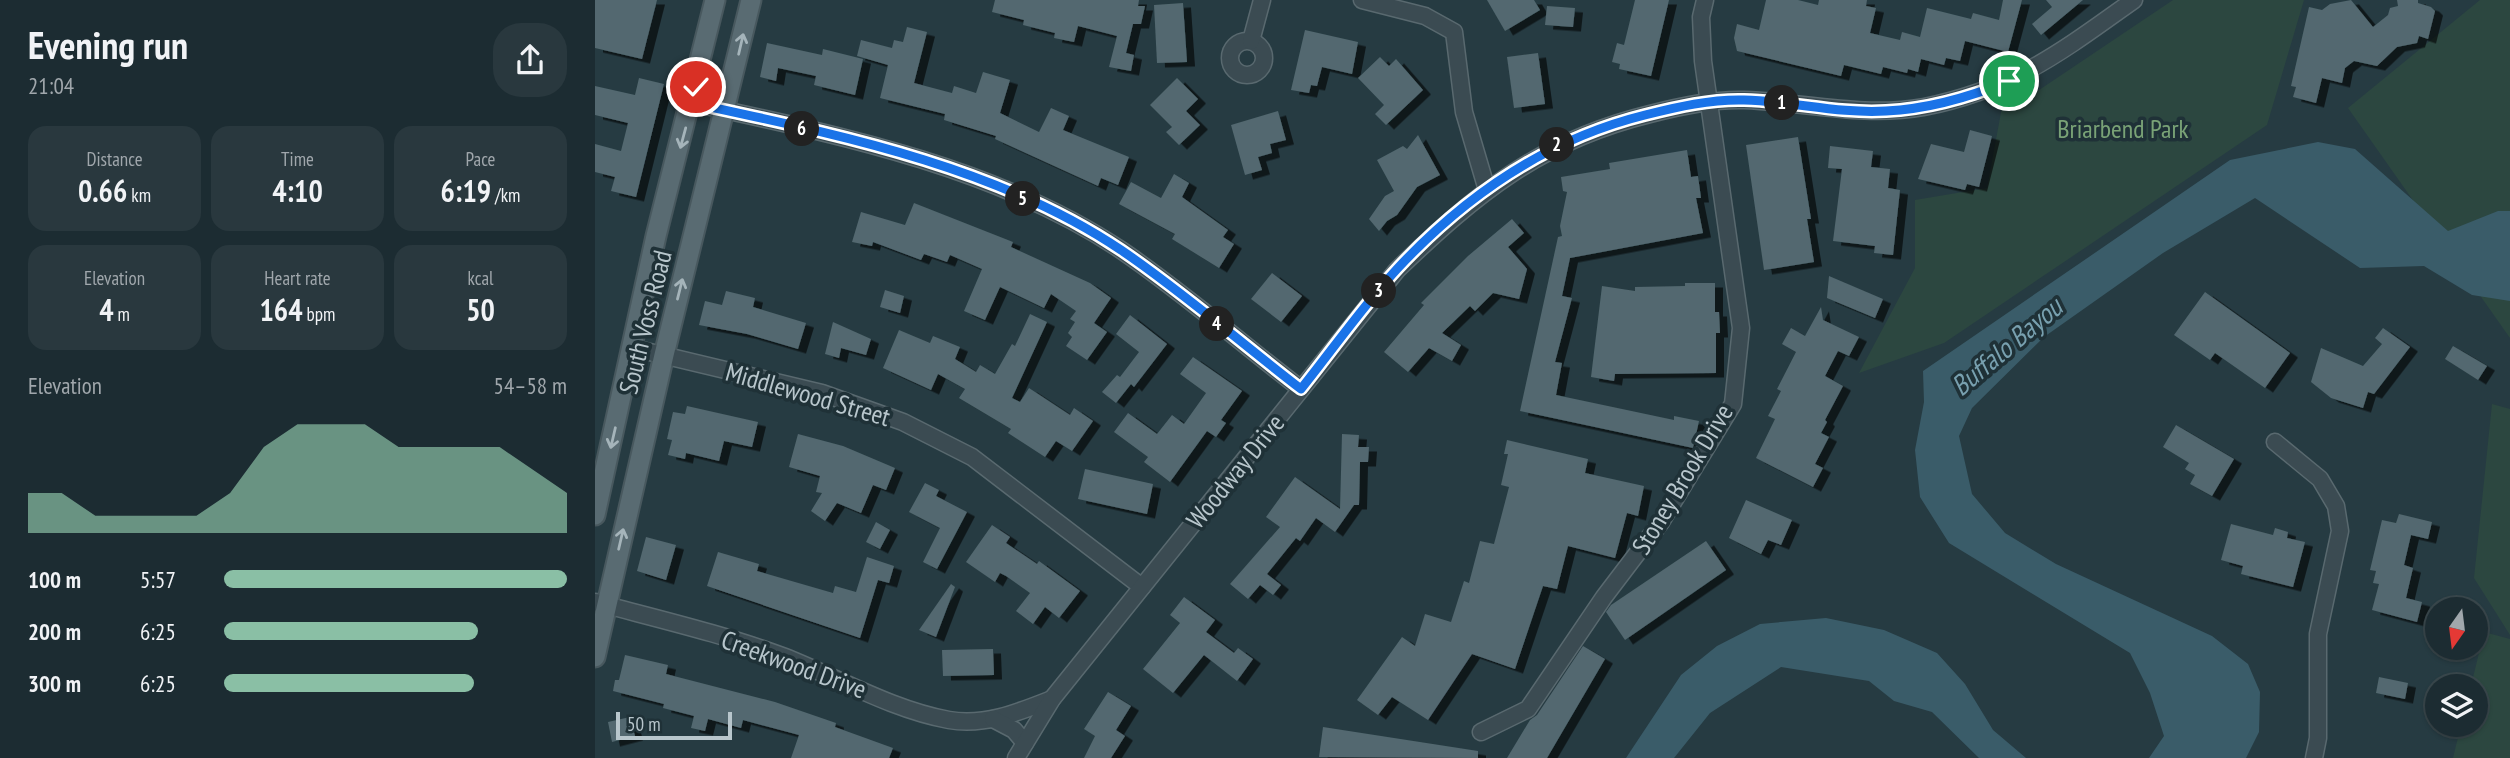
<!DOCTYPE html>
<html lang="en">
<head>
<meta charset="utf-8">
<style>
	:root { --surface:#1c2c32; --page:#29383e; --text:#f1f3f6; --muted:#a0a7ac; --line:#3a484d; --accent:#8abfa5 }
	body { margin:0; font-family:"PT Sans Narrow",sans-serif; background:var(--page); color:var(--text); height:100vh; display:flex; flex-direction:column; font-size:26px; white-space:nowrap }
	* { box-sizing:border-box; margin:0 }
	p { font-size:23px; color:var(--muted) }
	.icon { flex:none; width:38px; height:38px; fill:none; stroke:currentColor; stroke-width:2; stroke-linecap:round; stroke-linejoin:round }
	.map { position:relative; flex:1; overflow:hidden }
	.drawer { display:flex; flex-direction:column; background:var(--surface); width:595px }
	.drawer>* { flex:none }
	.needle { width:46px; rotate:194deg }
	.buttons { position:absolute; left:1830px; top:597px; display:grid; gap:14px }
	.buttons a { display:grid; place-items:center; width:63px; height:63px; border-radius:50%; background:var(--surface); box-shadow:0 2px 5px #0004,0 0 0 2px var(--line); font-size:35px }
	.scale { position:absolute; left:21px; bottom:18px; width:116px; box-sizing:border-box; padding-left:7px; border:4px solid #b8c6cc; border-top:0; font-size:19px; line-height:24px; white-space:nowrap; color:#b8c6cc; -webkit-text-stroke:5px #1f3137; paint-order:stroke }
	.pin { position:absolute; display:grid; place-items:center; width:60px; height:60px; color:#fff; margin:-30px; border:4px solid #fff; border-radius:50%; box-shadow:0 2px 7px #0007 }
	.km { position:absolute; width:35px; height:35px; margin:-18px; border-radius:50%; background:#222; color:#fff; font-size:19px; line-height:35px; text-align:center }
	.round { display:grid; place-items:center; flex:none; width:74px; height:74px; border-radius:28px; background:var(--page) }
	.head { display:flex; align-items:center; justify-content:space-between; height:119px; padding:0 28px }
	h1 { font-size:38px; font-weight:700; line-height:52px }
	.metrics { display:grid; grid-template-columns:repeat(3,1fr); gap:10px; height:119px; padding:7px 28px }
	.metrics div { display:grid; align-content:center; border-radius:18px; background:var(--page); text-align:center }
	.metrics b { font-size:30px; font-weight:700 }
	.metrics small { font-size:19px; font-weight:400 }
	.metrics p { font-size:19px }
	.chart { height:196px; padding:14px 28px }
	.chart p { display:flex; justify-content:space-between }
	.chart svg { width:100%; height:126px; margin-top:7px; fill:var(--accent); opacity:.7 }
	ul { padding:0 28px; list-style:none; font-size:23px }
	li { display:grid; grid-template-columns:112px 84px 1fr; align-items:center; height:52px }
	li i { height:18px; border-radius:9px; background:var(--accent) }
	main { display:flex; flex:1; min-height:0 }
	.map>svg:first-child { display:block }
	.green { fill:#2c4740 }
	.water { fill:#3a5c69 }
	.building { fill:#52686f; filter:url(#shadow) }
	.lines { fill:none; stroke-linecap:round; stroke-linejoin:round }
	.minor-casing { stroke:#59696f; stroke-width:19 }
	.major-casing { stroke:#48585e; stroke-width:23 }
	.minor { stroke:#3b4b52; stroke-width:16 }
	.major { stroke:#596b72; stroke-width:19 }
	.oneway { stroke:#a5b4ba }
	.route-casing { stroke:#fff; stroke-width:14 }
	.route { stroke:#1a73e8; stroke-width:9 }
	.labels { text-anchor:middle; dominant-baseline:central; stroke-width:7; stroke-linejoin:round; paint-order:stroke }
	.park-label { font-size:26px; fill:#79a276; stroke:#1f3137 }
	.street-label { font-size:26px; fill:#b8c6cc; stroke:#1f3137 }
	.water-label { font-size:28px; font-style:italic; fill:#78a0af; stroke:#1f3137 }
</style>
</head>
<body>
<main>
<section class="drawer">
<div class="head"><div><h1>Evening run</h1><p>21:04</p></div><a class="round"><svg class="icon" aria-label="share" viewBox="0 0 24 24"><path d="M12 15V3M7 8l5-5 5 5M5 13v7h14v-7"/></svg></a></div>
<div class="metrics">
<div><p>Distance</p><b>0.66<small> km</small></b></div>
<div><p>Time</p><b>4:10</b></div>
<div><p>Pace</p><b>6:19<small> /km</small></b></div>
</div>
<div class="metrics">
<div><p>Elevation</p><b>4<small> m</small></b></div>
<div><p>Heart rate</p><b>164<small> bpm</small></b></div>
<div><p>kcal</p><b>50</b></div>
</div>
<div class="chart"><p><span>Elevation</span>54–58 m</p>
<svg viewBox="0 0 160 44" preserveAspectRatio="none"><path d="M0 44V30L10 30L20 38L30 38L40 38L50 38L60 30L70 14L80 6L90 6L100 6L110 14L120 14L130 14L140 14L150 22L160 30V44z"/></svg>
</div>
<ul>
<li><b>100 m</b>5:57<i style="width:100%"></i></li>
<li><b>200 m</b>6:25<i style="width:74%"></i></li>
<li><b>300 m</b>6:25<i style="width:73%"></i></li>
</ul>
</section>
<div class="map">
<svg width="1915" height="758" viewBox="0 0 1915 758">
	<defs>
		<filter id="shadow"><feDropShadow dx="8" dy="4.5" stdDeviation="0" flood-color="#0009"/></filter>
	</defs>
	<rect width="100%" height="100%" fill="#263b42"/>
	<!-- green -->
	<g class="green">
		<polygon points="1578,0 1709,0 1672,125 1349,343 1264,373 1320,268 1320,200 1392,188 1407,107 1435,96"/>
		<polygon points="1885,0 1915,0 1915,338 1753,108"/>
		<polygon points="1897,404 1915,409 1915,635 1879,578"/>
		<polygon points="1889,632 1915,639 1915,758 1858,758 1866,725 1881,724 1881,686 1876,686"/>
	</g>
	<!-- water -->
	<g class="water">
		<polygon points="1723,142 1760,149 1853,231 1903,211 1915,211 1915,301 1877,295 1829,266 1765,268 1660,198 1568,253 1449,337 1377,408 1364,436 1377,494 1410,533 1461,564 1617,636 1653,664 1665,692 1664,732 1651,758 1554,758 1569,736 1555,693 1535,653 1354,543 1325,497 1320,450 1329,402 1328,371 1635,160"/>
		<polygon points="1231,618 1289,630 1342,653 1370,684 1398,730 1431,758 1384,758 1337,712 1299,701 1274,681 1186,667 1115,713 1079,758 1031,758 1086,675 1122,646 1165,624"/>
	</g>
	<!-- building -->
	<g class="building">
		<polygon points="0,0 62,0 47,59 0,48"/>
		<polygon points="400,0 544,0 543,6 550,6 546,24 538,24 531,53 539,55 536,71 514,67 522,36 483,26 479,42 459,38 460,33 428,25 429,20 397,12"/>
		<polygon points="892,0 939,0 945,10 910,31"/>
		<polygon points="1040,0 1074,0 1056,76 1024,69 1025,64 1017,62 1022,43 1029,45"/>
		<polygon points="1171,0 1203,0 1223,5 1224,0 1272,0 1271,6 1281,8 1275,33 1305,40 1307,32 1325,37 1332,8 1376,19 1378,13 1404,20 1408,0 1427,0 1413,52 1370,41 1365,61 1351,58 1349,65 1326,59 1323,72 1313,69 1312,73 1288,67 1286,74 1249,65 1246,76 1142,51 1139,38 1142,24 1164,30"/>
		<polygon points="1451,0 1488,0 1446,35 1437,24 1457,7"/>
		<polygon points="1756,0 1778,27 1793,15 1795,8 1803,6 1802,0 1823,0 1823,3 1836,7 1840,11 1833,39 1824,36 1822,43 1802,47 1782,66 1759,61 1750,68 1747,83 1727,78 1721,103 1698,97 1701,87 1696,86 1714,7 1727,10 1735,4"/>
		<polygon points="588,3 592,62 562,63 559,5"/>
		<polygon points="952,6 980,8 978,27 950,25"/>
		<polygon points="312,27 332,32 319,83 357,93 359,86 381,93 388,72 415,80 405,113 444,132 456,108 474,116 468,130 534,157 523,185 506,178 503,186 400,139 401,136 349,120 350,114 285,98 293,65 262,56 266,40 297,48 299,40 308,42"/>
		<polygon points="710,30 763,42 757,74 727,67 722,86 716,85 714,93 696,90"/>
		<polygon points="172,43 227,55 228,49 268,59 260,95 219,85 221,76 183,68 181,81 165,77"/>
		<polygon points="943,53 950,104 919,108 912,57"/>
		<polygon points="785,57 794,66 801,59 828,90 791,125 780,114 789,105 763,78"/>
		<polygon points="44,78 69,84 41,197 16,191 20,177 0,172 0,144 26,151 33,123 0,115 0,86 40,95"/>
		<polygon points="582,78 603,99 591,111 605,125 584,145 571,132 577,127 555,105"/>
		<polygon points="683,111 691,140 675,144 677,153 663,157 667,170 650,175 636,125"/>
		<polygon points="1375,130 1397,136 1384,187 1372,184 1370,190 1323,179 1336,144 1369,152"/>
		<polygon points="823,135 845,175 822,187 802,215 792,221 784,231 774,219 790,196 799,191 782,160 808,146 812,149"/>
		<polygon points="1203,137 1216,219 1212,219 1219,262 1169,270 1151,145"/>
		<polygon points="1235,146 1278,151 1276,167 1295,169 1293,188 1305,190 1298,255 1279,253 1280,246 1238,241 1247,169 1233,168"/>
		<polygon points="1092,150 1096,177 1103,176 1106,198 1101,198 1108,233 975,258 967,296 977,298 960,362 967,363 961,395 1079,420 1079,416 1104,421 1098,448 925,411 963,237 967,236 965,226 972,192 968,191 966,177 1015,169 1014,163"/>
		<polygon points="579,174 594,183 587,197 633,230 628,237 639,244 624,268 577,239 580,234 524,204 536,182 566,198"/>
		<polygon points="319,203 418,242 416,247 495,283 516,298 499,323 512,332 492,360 471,346 477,337 473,333 480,322 475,319 481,311 456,294 449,308 405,287 390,320 369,311 387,269 355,255 352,262 329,254 326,260 278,242 277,246 257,242 266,212 310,225"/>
		<polygon points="917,219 929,233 913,247 932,269 924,299 898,293 880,311 875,306 847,333 866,345 857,361 834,348 813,372 789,352 829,305 826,303 873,256"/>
		<polygon points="677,273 707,296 686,322 656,299"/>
		<polygon points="1234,276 1288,299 1280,318 1232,298"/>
		<polygon points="1090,283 1120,283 1120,312 1124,312 1125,333 1121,333 1121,373 1020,374 1019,381 996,377 1007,286 1040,291 1040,287 1090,286"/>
		<polygon points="290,290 309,296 305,313 285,307"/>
		<polygon points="131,291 160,298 158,307 211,323 203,349 152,334 104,325 110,301 127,305"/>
		<polygon points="1610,292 1695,353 1670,388 1620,353 1615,360 1579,335"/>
		<polygon points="1226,307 1228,320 1264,337 1254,356 1243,351 1230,376 1248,386 1230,420 1232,422 1226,433 1234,437 1220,464 1228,468 1218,487 1161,458 1180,419 1173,416 1186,391 1182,389 1201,352 1187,344 1196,328 1210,336"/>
		<polygon points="435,314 452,322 417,398 425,402 434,388 475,415 479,408 498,421 477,451 461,441 450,457 413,433 416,429 364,398 370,389 343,374 336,390 288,368 304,330 335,343 338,336 365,347 360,359 381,372 385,365 400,374 417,344 420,346"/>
		<polygon points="535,315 572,344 539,387 536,384 521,403 507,392 522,375 525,377 544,352 521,334"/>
		<polygon points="238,322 276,339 271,355 246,348 244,358 230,354"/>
		<polygon points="1788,328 1815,347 1779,394 1773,392 1768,408 1736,398 1716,382 1726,348 1768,366 1787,344 1780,338"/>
		<polygon points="1858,346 1892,366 1883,380 1850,359"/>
		<polygon points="598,357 647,391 626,420 631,423 621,437 612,431 575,482 549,462 553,457 519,432 533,413 562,434 577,415 589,424 611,393 585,374"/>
		<polygon points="92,406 163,422 157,447 129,441 124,461 91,453 90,459 73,455 77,440 72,439 78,412 90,414"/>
		<polygon points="1581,425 1639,459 1617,496 1595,484 1600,475 1590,469 1594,463 1568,447"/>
		<polygon points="203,434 248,446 300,468 291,490 278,485 266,513 242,503 230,521 216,511 227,493 221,492 225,476 194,467"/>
		<polygon points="747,434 764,435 763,447 774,447 773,462 765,462 764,505 759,505 740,532 721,518 705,541 701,538 672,574 686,585 678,595 665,585 653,599 635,584 685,527 671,517 700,477 745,509"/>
		<polygon points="912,440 993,459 990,473 1049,486 1043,516 1032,513 1020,558 973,546 962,589 948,586 920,669 877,654 833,720 797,697 783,715 762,700 807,637 820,646 830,614 856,622 869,581 874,583 885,541 899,544 914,487 906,485 913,454 909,454"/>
		<polygon points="490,469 558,484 552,514 483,499"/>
		<polygon points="330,483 344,490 341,496 372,512 342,569 328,562 345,528 314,512"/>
		<polygon points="1151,500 1197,520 1186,545 1173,540 1166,554 1134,538"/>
		<polygon points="1804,514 1837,522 1833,539 1816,535 1809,565 1818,568 1811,598 1827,602 1822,622 1777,610 1784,584 1778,583 1781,571 1775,570 1787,520 1801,523"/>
		<polygon points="281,522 295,530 285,549 271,542"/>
		<polygon points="1636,524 1678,535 1680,528 1693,532 1692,538 1710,542 1698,587 1646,574 1648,566 1626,560"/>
		<polygon points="397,525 415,537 411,543 442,564 444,561 485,591 464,618 450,607 438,624 421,611 435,593 411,576 405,573 400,582 371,562"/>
		<polygon points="51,537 81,545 71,580 42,571"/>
		<polygon points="1111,541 1131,570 1030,640 1011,612 1016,605"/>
		<polygon points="123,552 164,564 162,571 238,593 240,586 261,592 272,557 299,566 294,583 283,580 265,638 112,586"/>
		<polygon points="356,584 360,587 341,637 324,630"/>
		<polygon points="589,597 620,620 611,632 639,653 643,648 658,659 642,681 609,655 578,693 548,669 585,623 575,615"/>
		<polygon points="988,646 1010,659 952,758 912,758 935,720 942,715"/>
		<polygon points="398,649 399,675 348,676 347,650"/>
		<polygon points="30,655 73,665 71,674 180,702 241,723 240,727 298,748 294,758 196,758 204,735 148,720 146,728 113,719 110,731 96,728 99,716 68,708 69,704 18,691 20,680 24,680"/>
		<polygon points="1784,677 1813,683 1810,699 1781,693"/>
		<polygon points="513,692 536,706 521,730 530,736 516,758 489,758 500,736 489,729"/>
		<polygon points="35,717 40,736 17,742 13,722"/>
		<polygon points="728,727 883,751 883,758 724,757"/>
	</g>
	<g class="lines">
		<!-- minor casing -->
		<g class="minor-casing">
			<g id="minor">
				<polyline points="767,0 830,16 859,32 869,112 892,190"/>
				<circle cx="652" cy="58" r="17"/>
				<polyline points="656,41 667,0"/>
				<path d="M97,103C240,134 402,167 526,250C588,292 646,343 706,389"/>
				<polyline points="38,348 227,393 308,422 377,457 547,587"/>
				<polyline points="1680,442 1725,479 1741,506 1745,531 1723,634 1723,738 1719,758"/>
				<path d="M0,602C63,619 128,634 190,657C243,678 298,710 354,720C391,726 424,712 457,699"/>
				<polyline points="398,719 419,730 430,743"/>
				<polyline points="886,732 933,709 1009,597 1066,522 1138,404 1146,328 1108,61 1106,17 1110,0"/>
				<path d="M421,758L457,699L802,270C882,193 945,141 1055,114C1085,106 1118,99 1149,100C1209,102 1268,118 1329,107C1419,89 1466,52 1539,0"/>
			</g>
		</g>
		<!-- major casing -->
		<g class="major-casing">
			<g id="major">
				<polyline points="0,515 61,236 120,0"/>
				<polyline points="0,657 69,355 156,0"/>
			</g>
		</g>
		<!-- minor -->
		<use href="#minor" class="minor"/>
		<!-- major -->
		<use href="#major" class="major"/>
	</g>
	<!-- one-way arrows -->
	<defs><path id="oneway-shaft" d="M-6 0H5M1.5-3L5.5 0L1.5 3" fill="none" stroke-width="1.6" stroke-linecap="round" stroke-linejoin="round" transform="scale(1.75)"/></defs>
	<g class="oneway">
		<use href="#oneway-shaft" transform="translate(146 44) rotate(-77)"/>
		<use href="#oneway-shaft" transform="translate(88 138) rotate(105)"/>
		<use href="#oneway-shaft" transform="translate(85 289) rotate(-76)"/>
		<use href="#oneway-shaft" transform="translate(18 438) rotate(103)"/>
		<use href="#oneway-shaft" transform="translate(26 539) rotate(-77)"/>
	</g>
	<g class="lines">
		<!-- route casing -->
		<g class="route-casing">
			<path id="route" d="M101,87L97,103C240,134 402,166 526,250C588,292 646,343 706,389C738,349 768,306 802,269C870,196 953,139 1050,115C1082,107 1116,99 1149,100C1196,101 1244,114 1291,111C1333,109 1375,97 1414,81"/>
		</g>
		<!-- route -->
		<use href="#route" class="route"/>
	</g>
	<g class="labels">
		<!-- park labels -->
		<g class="park-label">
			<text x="1528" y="128">Briarbend Park</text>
		</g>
		<!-- street labels -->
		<g class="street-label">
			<text transform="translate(50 322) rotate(-76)">South Voss Road</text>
			<text transform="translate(213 394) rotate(16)">Middlewood Street</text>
			<text transform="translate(640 471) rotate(-51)">Woodway Drive</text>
			<text transform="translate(1087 479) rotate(-59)">Stoney Brook Drive</text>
			<text transform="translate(199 664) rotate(20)">Creekwood Drive</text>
		</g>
		<!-- water labels -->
		<g class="water-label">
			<text transform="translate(1411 346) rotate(-40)">Buffalo Bayou</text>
		</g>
	</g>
</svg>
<div class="buttons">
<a><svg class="needle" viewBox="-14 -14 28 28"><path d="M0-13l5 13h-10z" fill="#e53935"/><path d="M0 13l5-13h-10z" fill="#a0a7ac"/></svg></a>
<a><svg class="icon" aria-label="layers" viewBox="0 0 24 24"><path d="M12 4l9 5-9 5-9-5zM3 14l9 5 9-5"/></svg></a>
</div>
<div class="scale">50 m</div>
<div class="pin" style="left:1414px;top:81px;background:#1e9e55"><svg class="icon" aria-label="arrive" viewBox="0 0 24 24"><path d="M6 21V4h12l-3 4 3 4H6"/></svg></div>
<div class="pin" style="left:101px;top:87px;background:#d93025"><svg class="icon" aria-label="check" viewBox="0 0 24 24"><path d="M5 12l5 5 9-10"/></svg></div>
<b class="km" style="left:1187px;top:103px">1</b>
<b class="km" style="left:962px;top:145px">2</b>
<b class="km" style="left:784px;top:291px">3</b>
<b class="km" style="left:622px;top:324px">4</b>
<b class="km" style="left:428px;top:199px">5</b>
<b class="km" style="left:207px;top:129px">6</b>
</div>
</main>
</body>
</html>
